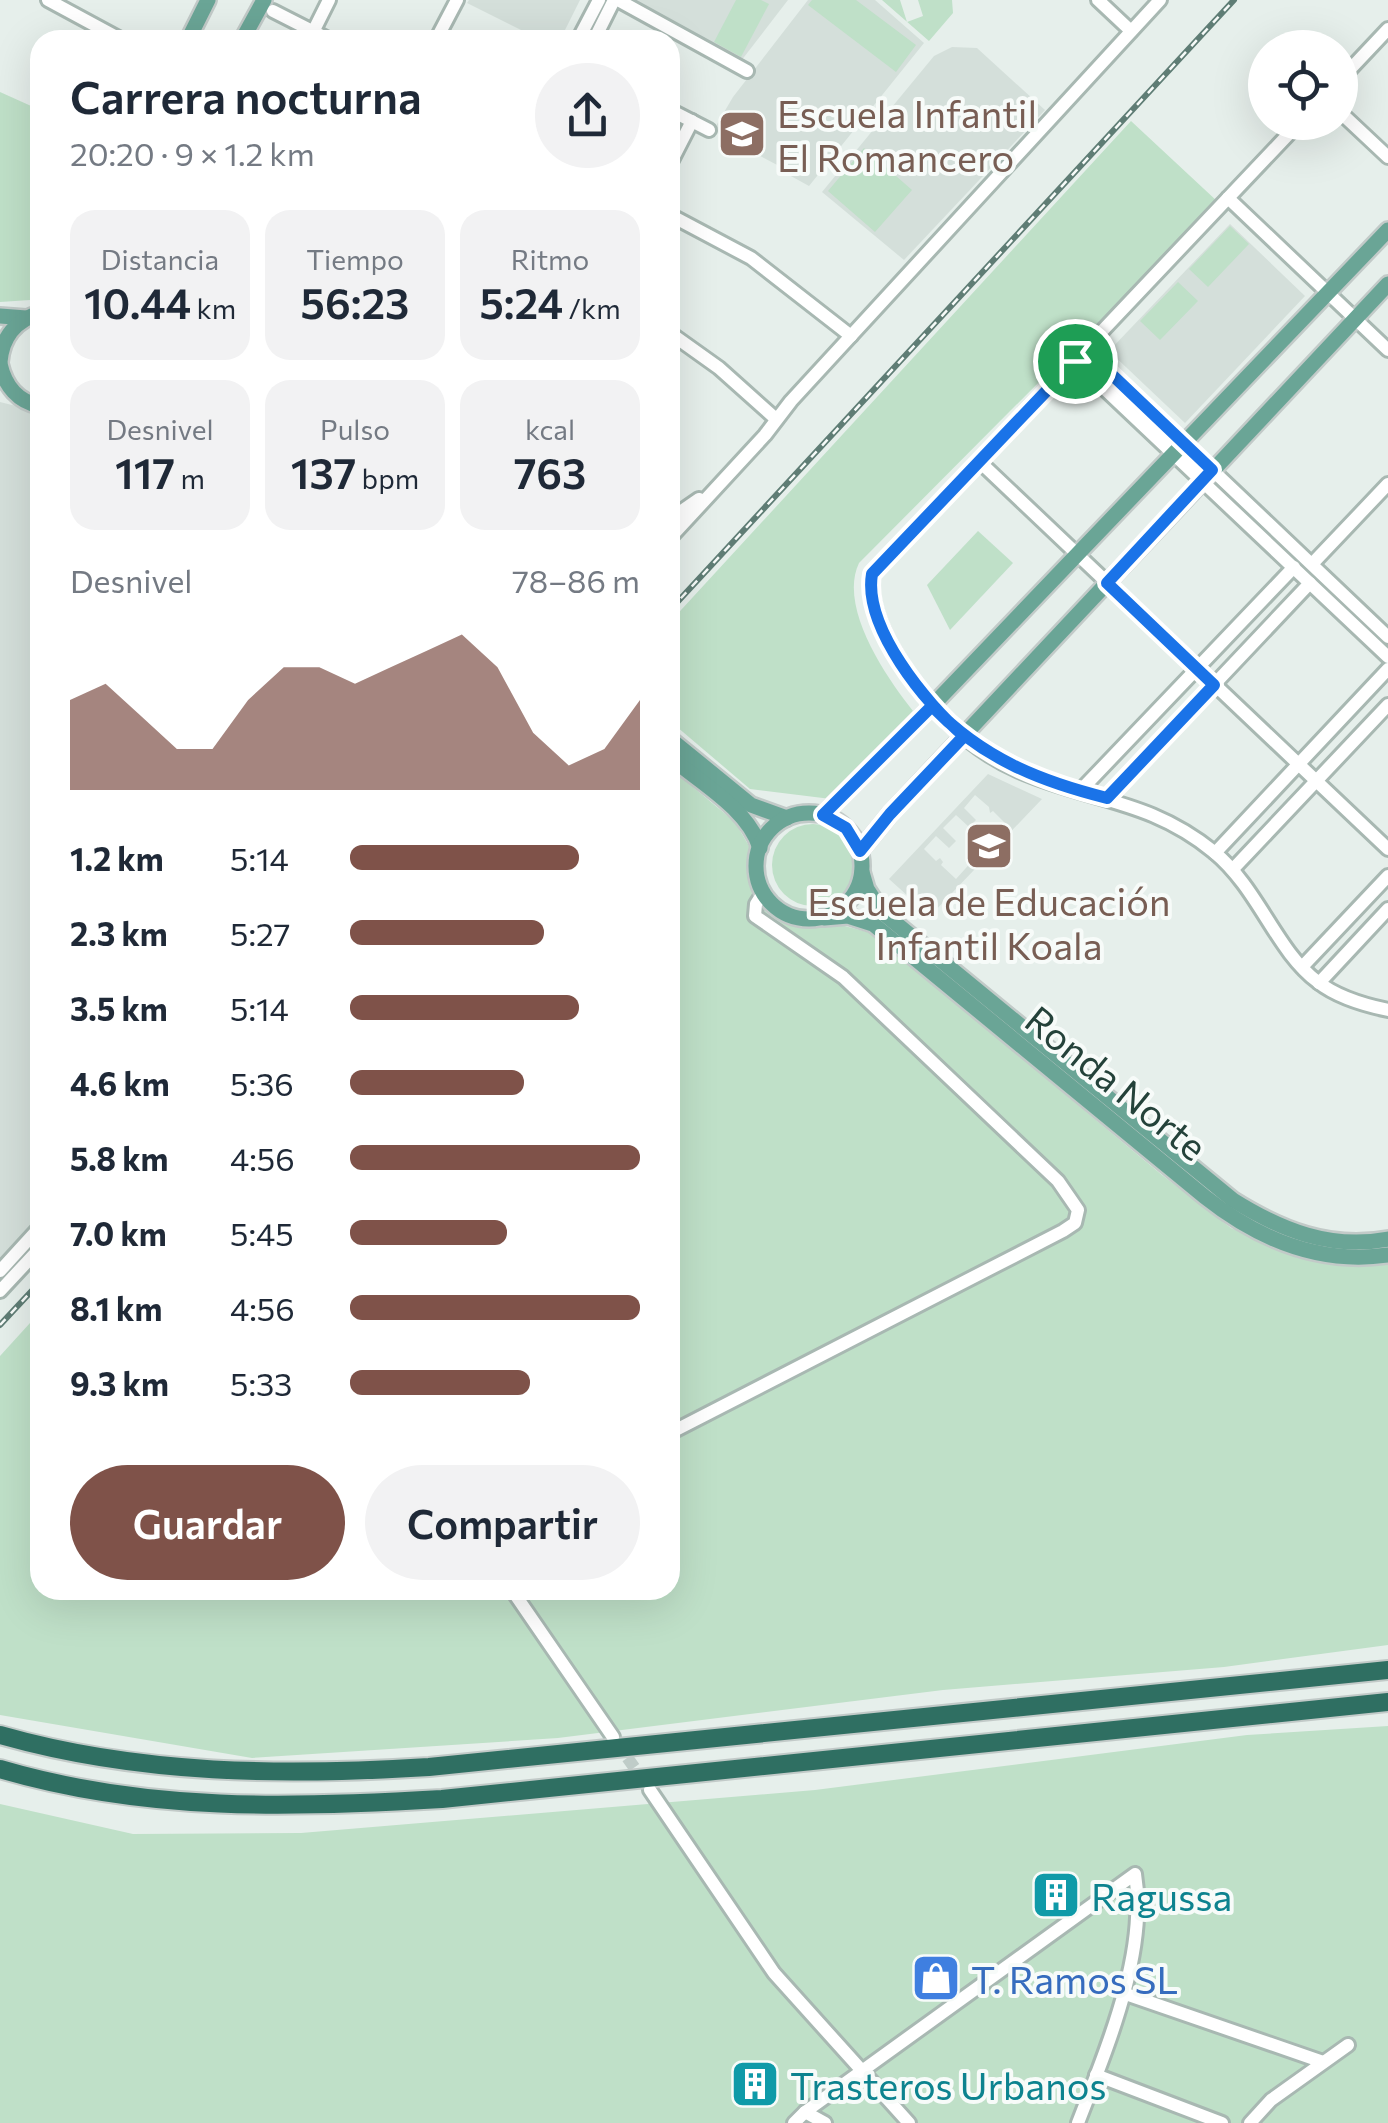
<!DOCTYPE html>
<html lang="es">
<head>
<meta charset="utf-8">
<style>
	:root { --surface:#fff; --page:#f2f2f3; --text:#1f2937; --muted:#747a83; --accent:#7f5249 }
	body { margin:0; font-family:Commissioner,sans-serif; background:var(--page); color:var(--text); height:100vh; display:flex; flex-direction:column; font-size:38px; white-space:nowrap }
	* { box-sizing:border-box; margin:0 }
	p { font-size:32px; color:var(--muted) }
	.icon { flex:none; width:55px; height:55px; fill:none; stroke:currentColor; stroke-width:2; stroke-linecap:round; stroke-linejoin:round }
	.map { position:relative; flex:1; overflow:hidden }
	.details { position:absolute; left:30px; top:30px; width:650px; height:1570px; display:flex; flex-direction:column; background:var(--surface); border-radius:30px; box-shadow:0 10px 40px #0002 }
	.details>* { flex:none }
	.tools { position:absolute; left:1248px; top:30px; display:grid; gap:20px }
	.tools a { display:grid; place-items:center; width:110px; height:110px; border-radius:50%; background:var(--surface); box-shadow:0 10px 40px #0002; font-size:50px }
	.pin { position:absolute; display:grid; place-items:center; width:85px; height:85px; color:#fff; margin:-42px; border:5px solid #fff; border-radius:50%; box-shadow:0 2px 10px #0007 }
	.round { display:grid; place-items:center; flex:none; width:105px; height:105px; border-radius:52px; background:var(--page) }
	.headline { display:flex; align-items:center; justify-content:space-between; height:170px; padding:0 40px }
	h1 { font-size:45px; font-weight:600; line-height:75px }
	.figures { display:grid; grid-template-columns:repeat(3,1fr); gap:15px; height:170px; padding:10px 40px }
	.figures div { display:grid; align-content:center; border-radius:25px; background:var(--page); text-align:center }
	.figures b { font-size:42px; font-weight:600 }
	.figures small { font-size:28px; font-weight:400 }
	.figures p { font-size:28px }
	.chart { height:280px; padding:20px 40px }
	.chart p { display:flex; justify-content:space-between }
	.chart svg { width:100%; height:180px; margin-top:10px; fill:var(--accent); opacity:.7 }
	.button { display:flex; gap:20px; margin-top:auto; padding:20px 40px }
	.button a { flex:1; height:115px; border-radius:60px; background:var(--accent); color:#fff; font-size:40px; font-weight:600; line-height:115px; text-align:center }
	.button a+a { background:var(--page); color:var(--text) }
	ul { padding:0 40px; list-style:none; font-size:32px }
	li { display:grid; grid-template-columns:160px 120px 1fr; align-items:center; height:75px }
	li i { height:25px; border-radius:12px; background:var(--accent) }
	.map>svg:first-child { display:block }
	.built { fill:#d4dfda; fill-rule:evenodd }
	.green { fill:#bfe0c8 }
	.lines { fill:none; stroke-linecap:round; stroke-linejoin:round }
	.minor-tunnel { stroke:#bfccc8; stroke-width:12; stroke-dasharray:12 6; stroke-linecap:butt }
	.minor-casing { stroke:#a8b8b2; stroke-width:18 }
	.major-casing { stroke:#c2cac8; stroke-width:20 }
	.highway-casing { stroke:#c2cac8; stroke-width:22 }
	.minor { stroke:#fff; stroke-width:12 }
	.major { stroke:#6aa596; stroke-width:15 }
	.highway { stroke:#2f6f62; stroke-width:18 }
	.rail-casing { stroke:#5f7d75; stroke-width:6 }
	.rail { stroke:#f7fbf9; stroke-width:2.5; stroke-dasharray:8; stroke-linecap:butt }
	.route-casing { stroke:#fff; stroke-width:20 }
	.route { stroke:#1a73e8; stroke-width:12 }
	.labels { text-anchor:middle; dominant-baseline:central; stroke-width:8; stroke-linejoin:round; paint-order:stroke }
	.education-label { font-size:38px; fill:#785e54; stroke:#f7fbf9; text-anchor:start }
	.street-label { font-size:38px; fill:#24423a; stroke:#f7fbf9 }
	.culture-label { font-size:38px; fill:#0d838f; stroke:#f7fbf9; text-anchor:start }
	.shop-label { font-size:38px; fill:#366cbe; stroke:#f7fbf9; text-anchor:start }
</style>
</head>
<body>
<div class="map">
<svg width="1388" height="2123" viewBox="0 0 1388 2123">
	<rect width="100%" height="100%" fill="#e6efeb"/>
	<!-- built -->
	<g class="built">
		<polygon points="469,0 580,0 560,40 541,40 467,3"/>
		<polygon points="625,0 788,0 741,61"/>
		<polygon points="808,0 875,0 924,43 809,186 780,170 781,167 713,131 733,97"/>
		<polygon points="952,47 977,48 1045,110 904,260 822,192 934,56"/>
		<polygon points="1230,224 1305,296 1185,423 1109,351"/>
		<polygon points="0,402 40,412 40,1254 0,1298"/>
		<path d="M988,774L1042,799L930,916L889,879ZM975,795L989,807L990,813L993,811L1007,825L988,844L980,836L975,841L983,849L956,879L941,865L943,862L940,858L936,861L924,849L936,836L949,848L956,841L943,828L956,815L969,827L976,820L964,808Z"/>
	</g>
	<!-- green -->
	<g class="green">
		<polygon points="736,0 761,0 769,4 741,57 714,42"/>
		<polygon points="812,0 856,0 916,45 896,72 808,5"/>
		<polygon points="882,0 900,0 907,22 923,16 918,0 952,0 953,13 929,41"/>
		<polygon points="0,92 40,110 40,295 30,300 0,302"/>
		<path d="M1131,121L1218,202L859,563C838,607 886,677 913,711L831,799L750,789L670,721V622Z"/>
		<polygon points="864,148 912,190 875,232 828,191"/>
		<polygon points="1230,226 1249,244 1208,287 1189,269"/>
		<polygon points="1178,282 1198,301 1160,340 1140,321"/>
		<polygon points="978,531 1013,563 950,630 927,585"/>
		<polygon points="670,768 735,822 749,846 752,880 767,910 794,924 841,925 871,933 1162,1175 1231,1228 1298,1258 1370,1264 1388,1262 1388,1645 1224,1667 943,1690 558,1738 252,1758 0,1715 0,1356 40,1312 40,1590 670,1590"/>
		<circle cx="813" cy="865" r="41"/>
		<polygon points="1388,1726 1388,2123 0,2123 0,1804 133,1834 301,1833 815,1790 1247,1735"/>
	</g>
	<g class="lines">
		<!-- minor-tunnel -->
		<polyline class="minor-tunnel" points="617,1743 646,1784"/>
		<!-- minor casing -->
		<g class="minor-casing">
			<g id="minor">
				<polyline points="48,0 122,40"/>
				<polyline points="618,0 747,71"/>
				<polyline points="1098,0 1131,31"/>
				<polyline points="273,11 330,40"/>
				<polyline points="309,40 329,0"/>
				<polyline points="436,40 457,0"/>
				<polyline points="578,40 599,0"/>
				<polyline points="594,40 614,0"/>
				<polyline points="1340,80 1388,29"/>
				<polyline points="670,110 709,130"/>
				<polyline points="1340,112 1388,157"/>
				<path d="M1300,122L872,574C868,600 882,631 895,653C923,703 966,748 1019,771C1091,802 1149,799 1214,852C1259,889 1276,951 1318,982C1337,997 1364,1005 1388,1010"/>
				<polyline points="670,164 692,121"/>
				<polyline points="1228,198 1388,350"/>
				<polyline points="670,215 751,258 851,336"/>
				<polyline points="670,333 719,368 776,419"/>
				<polyline points="1086,350 1388,637"/>
				<polyline points="1075,361 1388,657"/>
				<polyline points="980,462 1388,849"/>
				<polyline points="670,519 699,499"/>
				<polyline points="670,538 765,435 791,401 1160,0"/>
				<polyline points="1312,564 1388,484"/>
				<polyline points="1080,791 1294,567"/>
				<polyline points="1107,798 1310,583"/>
				<polyline points="1215,853 1388,669"/>
				<polyline points="1233,869 1388,705"/>
				<polyline points="1302,967 1388,876"/>
				<polyline points="1319,983 1388,909"/>
				<polyline points="0,1271 40,1227"/>
				<polyline points="0,1291 40,1248"/>
				<polyline points="670,1433 1063,1231 1075,1223 1078,1210 1058,1181 843,977 755,916 756,904 763,893"/>
				<polyline points="512,1590 613,1737"/>
				<polyline points="650,1790 774,1973 909,2123"/>
				<polyline points="1123,1993 1323,2062"/>
				<polyline points="1096,2075 1222,2123"/>
				<polyline points="805,2112 825,2123"/>
				<path d="M794,2123L805,2112L1135,1874C1148,1953 1106,2050 1078,2123"/>
				<polyline points="1250,2123 1271,2100 1348,2045"/>
			</g>
		</g>
		<!-- major casing -->
		<g class="major-casing">
			<g id="major">
				<polyline points="188,40 208,0"/>
				<polyline points="242,40 264,0"/>
				<polyline points="0,316 26,318"/>
				<path d="M0,362C2,337 16,320 40,313"/>
				<path d="M0,364C5,386 18,402 40,406"/>
				<polyline points="670,739 751,805 787,818"/>
				<path d="M670,757C701,783 748,809 760,848"/>
				<circle cx="809" cy="866" r="53"/>
				<polyline points="823,815 932,706 1388,230"/>
				<polyline points="860,851 890,814 1388,284"/>
				<path d="M862,872L867,889L882,912L1233,1200C1281,1230 1330,1250 1388,1239"/>
				<path d="M824,918L848,916L873,924L1205,1197C1258,1239 1319,1265 1388,1255"/>
			</g>
		</g>
		<!-- highway casing -->
		<g class="highway-casing">
			<g id="highway">
				<path d="M0,1735C140,1775 285,1776 429,1767L1388,1670"/>
				<path d="M0,1769C146,1812 292,1808 442,1799L1388,1702"/>
			</g>
		</g>
		<!-- minor -->
		<use href="#minor" class="minor"/>
		<!-- major -->
		<use href="#major" class="major"/>
		<!-- highway -->
		<use href="#highway" class="highway"/>
		<!-- rail casing -->
		<g class="rail-casing">
			<g id="rail">
				<polyline points="670,610 1234,0"/>
				<polyline points="0,1325 40,1282"/>
			</g>
		</g>
		<!-- rail -->
		<use href="#rail" class="rail"/>
	</g>
	<g class="lines">
		<!-- route casing -->
		<g class="route-casing">
			<path id="route" d="M1075,361L872,574C863,627 926,704 964,736L890,814L860,851L846,828L823,815L932,706C982,758 1039,781 1107,798L1214,685L1107,583L1212,470L1086,350L1075,361"/>
		</g>
		<!-- route -->
		<use href="#route" class="route"/>
	</g>
	<!-- icons -->
	<defs>
		<g id="school-square" transform="scale(2.5)"><rect x="-9" y="-9" width="18" height="18" rx="4" fill="#8d6e63" stroke="#f7fbf9"/><path d="M0-5L7-2L0 1L-7-2ZM-4 1L0 2.5L4 1V4Q0 6-4 4Z" fill="#fff"/></g>
		<g id="building-square" transform="scale(2.5)"><rect x="-9" y="-9" width="18" height="18" rx="4" fill="#0f9aa8" stroke="#f7fbf9"/><path d="M-4-6H4V6H1V3H-1V6H-4ZM-2.5-4.3h1.7v1.8h-1.7ZM.8-4.3h1.7v1.8H.8ZM-2.5-1h1.7V.8h-1.7ZM.8-1h1.7V.8H.8Z" fill="#fff"/></g>
		<g id="shop-square" transform="scale(2.5)"><rect x="-9" y="-9" width="18" height="18" rx="4" fill="#3f7fe0" stroke="#f7fbf9"/><path d="M-5-2.5h2.3a2.7 3.5 0 0 1 5.4 0H5L5.5 6h-11ZM-1.5-2.5h3a1.5 2.3 0 0 0-3 0Z" fill="#fff"/></g>
	</defs>
	<g fill-rule="evenodd">
		<use href="#school-square" x="742" y="134"/>
		<use href="#school-square" x="989" y="846"/>
		<use href="#building-square" x="1056" y="1895"/>
		<use href="#shop-square" x="936" y="1978"/>
		<use href="#building-square" x="755" y="2084"/>
	</g>
	<g class="labels">
		<!-- education labels -->
		<g class="education-label">
			<text x="777" y="112">Escuela Infantil<tspan x="777" dy="44">El Romancero</tspan></text>
			<text x="989" y="900" text-anchor="middle">Escuela de Educación<tspan x="989" dy="44">Infantil Koala</tspan></text>
		</g>
		<!-- street labels -->
		<g class="street-label">
			<text transform="translate(1117 1082) rotate(39)">Ronda Norte</text>
		</g>
		<!-- culture labels -->
		<g class="culture-label">
			<text x="1091" y="1895">Ragussa</text>
			<text x="790" y="2084">Trasteros Urbanos</text>
		</g>
		<!-- shop labels -->
		<g class="shop-label">
			<text x="971" y="1978">T. Ramos SL</text>
		</g>
	</g>
</svg>
<div class="tools">
<a><svg class="icon" aria-label="locate" viewBox="0 0 24 24"><circle cx="12" cy="12" r="6"/><path d="M12 2v4M12 18v4M2 12h4M18 12h4"/></svg></a>
</div>
<div class="pin" style="left:1075px;top:361px;background:#1e9e55"><svg class="icon" aria-label="arrive" viewBox="0 0 24 24"><path d="M6 21V4h12l-3 4 3 4H6"/></svg></div>
<section class="details">
<div class="headline"><div><h1>Carrera nocturna</h1><p>20:20 · 9 × 1.2 km</p></div><a class="round"><svg class="icon" aria-label="share" viewBox="0 0 24 24"><path d="M12 15V3M7 8l5-5 5 5M5 13v7h14v-7"/></svg></a></div>
<div class="figures">
<div><p>Distancia</p><b>10.44<small> km</small></b></div>
<div><p>Tiempo</p><b>56:23</b></div>
<div><p>Ritmo</p><b>5:24<small> /km</small></b></div>
</div>
<div class="figures">
<div><p>Desnivel</p><b>117<small> m</small></b></div>
<div><p>Pulso</p><b>137<small> bpm</small></b></div>
<div><p>kcal</p><b>763</b></div>
</div>
<div class="chart"><p><span>Desnivel</span>78–86 m</p>
<svg viewBox="0 0 160 44" preserveAspectRatio="none"><path d="M0 44V22L10 18L20 26L30 34L40 34L50 22L60 14L70 14L80 18L90 14L100 10L110 6L120 14L130 30L140 38L150 34L160 22V44z"/></svg>
</div>
<ul>
<li><b>1.2 km</b>5:14<i style="width:79%"></i></li>
<li><b>2.3 km</b>5:27<i style="width:67%"></i></li>
<li><b>3.5 km</b>5:14<i style="width:79%"></i></li>
<li><b>4.6 km</b>5:36<i style="width:60%"></i></li>
<li><b>5.8 km</b>4:56<i style="width:100%"></i></li>
<li><b>7.0 km</b>5:45<i style="width:54%"></i></li>
<li><b>8.1 km</b>4:56<i style="width:100%"></i></li>
<li><b>9.3 km</b>5:33<i style="width:62%"></i></li>
</ul>
<div class="button"><a>Guardar</a><a>Compartir</a></div>
</section>
</div>
</body>
</html>
